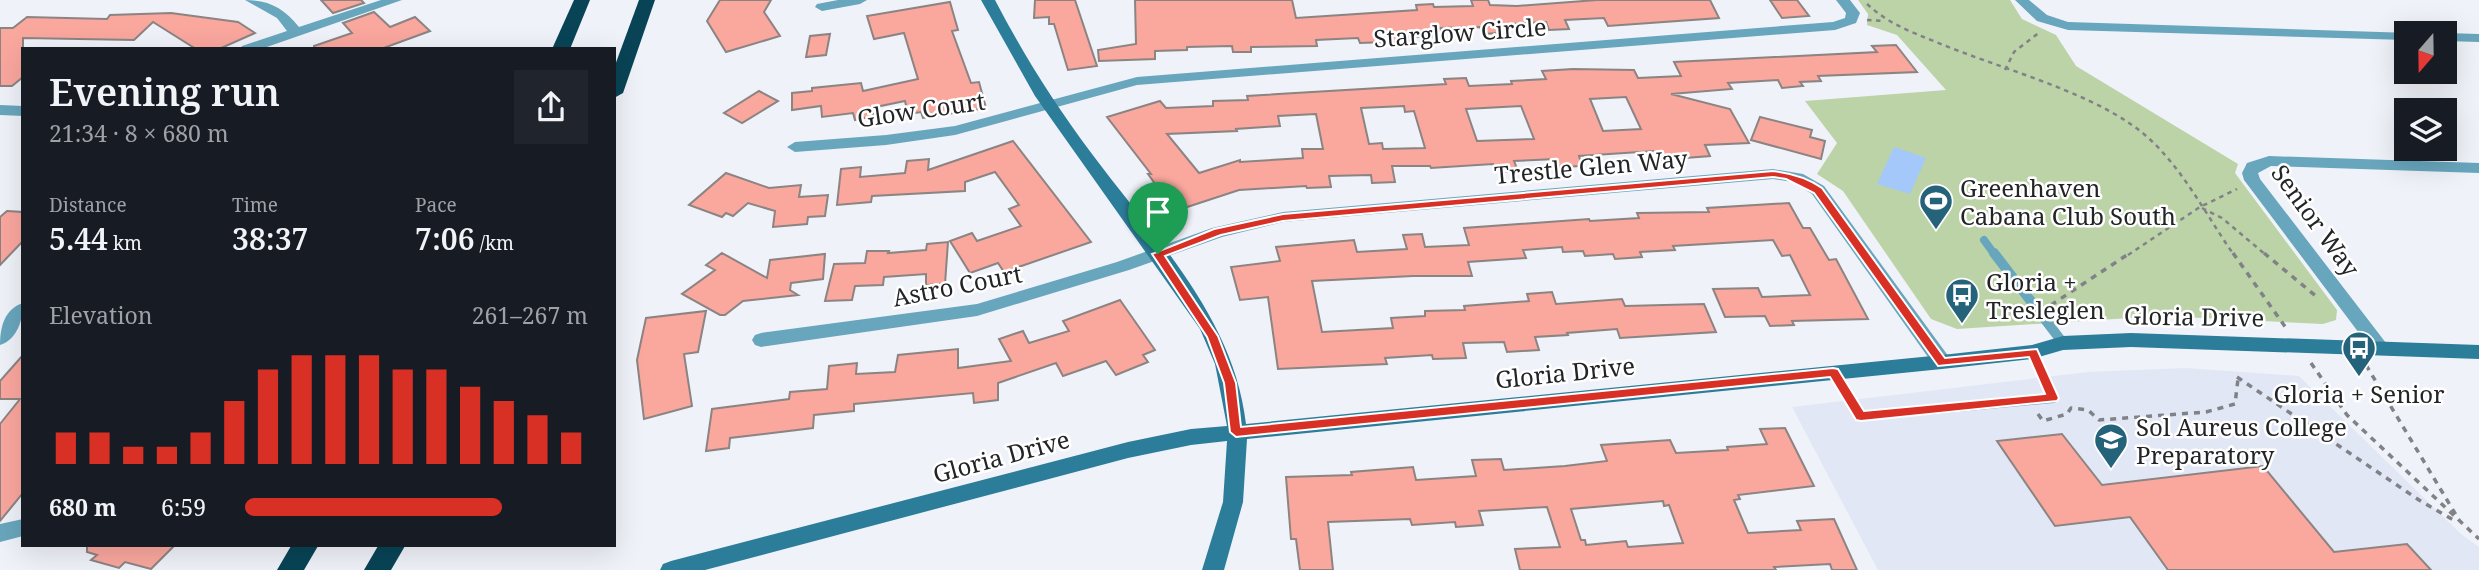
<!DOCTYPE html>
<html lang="en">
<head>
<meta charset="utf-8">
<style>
	:root { --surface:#171b24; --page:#20242c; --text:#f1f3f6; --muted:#9ea1a6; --accent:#d93025 }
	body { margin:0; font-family:"Noto Serif",serif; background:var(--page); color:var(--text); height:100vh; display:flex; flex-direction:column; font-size:26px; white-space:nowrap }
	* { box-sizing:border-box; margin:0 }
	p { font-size:23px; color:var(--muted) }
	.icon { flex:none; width:38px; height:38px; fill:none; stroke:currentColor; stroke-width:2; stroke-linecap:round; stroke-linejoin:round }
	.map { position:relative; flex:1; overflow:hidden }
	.panel { position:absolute; left:21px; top:47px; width:595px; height:500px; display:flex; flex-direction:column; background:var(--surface); border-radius:0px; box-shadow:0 7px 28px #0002 }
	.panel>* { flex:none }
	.needle { width:46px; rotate:200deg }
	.buttons { position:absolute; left:2394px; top:21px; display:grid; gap:14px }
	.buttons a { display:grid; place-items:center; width:63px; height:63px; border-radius:0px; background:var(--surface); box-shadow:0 7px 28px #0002; font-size:35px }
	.pin { position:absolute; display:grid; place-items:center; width:60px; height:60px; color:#fff; margin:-72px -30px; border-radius:50% 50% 50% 0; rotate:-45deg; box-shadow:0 0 7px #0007 }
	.pin .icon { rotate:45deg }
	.round { display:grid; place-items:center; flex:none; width:74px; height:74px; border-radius:0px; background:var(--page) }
	.head { display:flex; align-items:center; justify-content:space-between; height:119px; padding:0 28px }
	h1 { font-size:38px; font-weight:600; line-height:52px }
	.stats { display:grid; grid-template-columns:repeat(3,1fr); gap:10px; height:119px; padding:7px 28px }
	.stats div { display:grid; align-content:center }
	.stats b { font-size:30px; font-weight:600 }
	.stats small { font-size:19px; font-weight:400 }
	.stats p { font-size:19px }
	.chart { height:196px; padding:14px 28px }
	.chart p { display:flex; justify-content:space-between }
	.chart svg { width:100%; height:126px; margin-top:7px; stroke:var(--accent); stroke-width:6 }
	ul { padding:0 28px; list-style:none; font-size:23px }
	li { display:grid; grid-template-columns:112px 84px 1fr; align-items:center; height:52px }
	li i { height:18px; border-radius:9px; background:var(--accent) }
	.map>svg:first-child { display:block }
	.built { fill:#e1e7f4 }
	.green { fill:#bcd2a7 }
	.water { fill:#a4c8fa }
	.building { fill:#faa79e; stroke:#8b8483; stroke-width:2; fill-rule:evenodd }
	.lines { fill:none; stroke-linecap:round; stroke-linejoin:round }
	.path-far1 { stroke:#818287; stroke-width:2.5; stroke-dasharray:4.5 4.5; stroke-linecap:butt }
	.path { stroke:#818287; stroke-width:3.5; stroke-dasharray:6 6; stroke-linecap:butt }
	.lane-far1 { stroke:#68a6bd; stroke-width:8 }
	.lane { stroke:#68a6bd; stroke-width:10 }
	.street { fill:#68a6bd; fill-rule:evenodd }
	.secondary { fill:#2c7d99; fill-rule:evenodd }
	.highway { fill:#084456; fill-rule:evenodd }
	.route { fill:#d93025; stroke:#fff; stroke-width:2; fill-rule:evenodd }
	.labels { text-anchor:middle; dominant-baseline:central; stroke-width:5; stroke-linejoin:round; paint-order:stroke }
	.street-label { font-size:24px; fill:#232426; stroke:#fff }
	.poi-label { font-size:24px; fill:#232426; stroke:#fff; text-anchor:start }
</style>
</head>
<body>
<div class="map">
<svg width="2479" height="570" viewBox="0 0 2479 570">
	<rect width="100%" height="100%" fill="#f0f2f9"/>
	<!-- built -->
	<polygon class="built" points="2186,368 2299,376 2461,534 2479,547 2479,570 1878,570 1792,407 2088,372"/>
	<!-- green -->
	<polygon class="green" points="1858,0 2010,0 2022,19 2056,35 2076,66 2238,164 2235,173 2337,310 2336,320 2323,324 2162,316 1957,329 1931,319 1843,191 1817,174 1837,143 1805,101 1946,90 1897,35 1867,25 1868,14"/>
	<!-- water -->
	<polygon class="water" points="1894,147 1926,158 1910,194 1877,184"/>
	<!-- building -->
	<g class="building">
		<polygon points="321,0 361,0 364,3 333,13"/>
		<polygon points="720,0 771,0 764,12 780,36 726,52 707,21"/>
		<polygon points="1035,0 1075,0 1097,66 1068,70 1054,24 1049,24 1049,17 1034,18"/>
		<polygon points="1135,0 1292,0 1296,18 1417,10 1416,5 1433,4 1434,7 1473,6 1471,0 1488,0 1490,5 1517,6 1597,0 1710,0 1719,18 1608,26 1604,18 1565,20 1569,29 1549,30 1546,22 1497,25 1500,33 1483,34 1480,27 1440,28 1443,36 1412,37 1413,41 1360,43 1358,38 1316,40 1317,46 1251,47 1251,52 1233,52 1232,46 1187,47 1187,50 1155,51 1155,59 1099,61 1098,50 1136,44"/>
		<polygon points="1770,0 1797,0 1809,16 1782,18"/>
		<polygon points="950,2 958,30 952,31 971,83 979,82 986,108 923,118 921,112 908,114 905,101 871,108 874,116 855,120 853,113 822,117 821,106 792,110 792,93 812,91 812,88 861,83 863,91 918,79 904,33 874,39 867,16"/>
		<polygon points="374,12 390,27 415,17 430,31 381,49 314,49 314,46 352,33 343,23"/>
		<polygon points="171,13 238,22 255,33 219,49 196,49 153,22 134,40 23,38 23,77 12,86 0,86 0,28 13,28 27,17 107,19 110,15"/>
		<polygon points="830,34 826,55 806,57 810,36"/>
		<path d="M1896,45L1917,72L1818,76L1821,81L1800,82L1803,86L1782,88L1778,80L1728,83L1732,89L1671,94L1730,109L1749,143L1705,145L1710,156L1660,160L1655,151L1579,156L1582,166L1559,167L1556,159L1514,161L1518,171L1496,172L1493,164L1431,168L1430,166H1392L1395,182L1372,183L1371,175L1329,176L1331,187L1307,188L1306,186L1239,190L1175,211L1148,174H1151L1107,117L1160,101L1166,108L1213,106V101L1248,100L1247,96L1446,84L1444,79L1466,78L1469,86L1512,84L1511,81L1546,79L1542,71L1573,69L1634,70L1638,78L1681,76L1674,62L1877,52L1872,46ZM1626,97L1641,129L1603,131L1590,99ZM1404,106L1405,112L1414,111L1425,148L1383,149L1382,143L1369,144L1361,108ZM1521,106L1534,139L1477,141L1466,109ZM1316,114L1323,149H1302L1303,158L1240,162V160L1199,173L1167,134L1237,131L1236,129L1280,126L1278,116Z"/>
		<polygon points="759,91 778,101 742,123 724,113"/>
		<polygon points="1760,117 1812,130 1810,137 1825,141 1821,159 1751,140"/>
		<polygon points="1013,141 1091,242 1004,272 998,263 970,273 950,241 972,233 977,241 1021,226 1009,209 1019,205 995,172 965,182 965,191 872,196 871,202 837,205 841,169 861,167 860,177 905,173 907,161 929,159 928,170"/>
		<polygon points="726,173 769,188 801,185 799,197 828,195 825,216 808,217 807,224 773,227 775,211 748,203 733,216 726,213 722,217 689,205"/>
		<polygon points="1789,203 1803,228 1810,228 1829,260 1836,259 1868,319 1792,321 1794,325 1770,326 1765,316 1725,317 1713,289 1758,288 1762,297 1810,295 1790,255 1782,256 1773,240 1673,246 1675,250 1640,252 1642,257 1615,259 1613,254 1585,256 1583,251 1563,252 1562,247 1523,250 1526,258 1468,262 1472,276 1413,276 1312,281 1322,332 1393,328 1391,318 1425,316 1425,311 1465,310 1464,306 1529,301 1527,294 1552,292 1556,304 1622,299 1625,306 1704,304 1716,332 1620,338 1617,329 1567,333 1568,335 1535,337 1539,350 1507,352 1504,342 1463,343 1466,358 1433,359 1432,355 1385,358 1387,364 1278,369 1268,297 1240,300 1231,267 1280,261 1276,247 1354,240 1357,252 1407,249 1403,235 1422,234 1425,247 1469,245 1464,228 1589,219 1590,221 1639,218 1637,213 1709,212 1707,208"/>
		<polygon points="7,211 23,212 23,241 0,265 0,217"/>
		<polygon points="948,242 945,284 926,285 926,274 884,277 883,285 855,286 852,300 825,301 834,264 865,263 867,251 889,251 888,253 926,250 927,244"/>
		<polygon points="722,253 767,278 770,260 825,254 823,279 791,283 790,290 798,295 743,301 725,315 720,315 682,294 715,270 706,265"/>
		<polygon points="1120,300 1155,350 1143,355 1148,362 1116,375 1106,361 1063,376 1056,363 998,383 998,400 974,403 973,393 854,404 854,411 814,415 813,428 730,438 729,448 706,451 712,409 789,399 790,392 827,389 829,366 857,363 856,374 895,372 898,355 958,349 958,368 1011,361 999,339 1023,331 1029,343 1069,331 1063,321"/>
		<polygon points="706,311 698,352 684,354 692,406 644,419 637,360 646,318"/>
		<polygon points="23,355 23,493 0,521 0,424 20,399 0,399 0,381"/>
		<path d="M1785,428L1814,486L1738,495L1740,499L1734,500L1748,533L1801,530L1797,521L1834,519L1857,570H1832L1830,564L1774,567L1776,570H1520L1515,549L1560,547L1547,507L1479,511L1483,525L1456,527L1455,522L1412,525L1410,519L1328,522L1333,570H1300L1296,539H1291L1286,477L1352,475L1351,472L1413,467L1416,480L1476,476L1472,460L1501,459L1504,470L1565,466L1607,461L1601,445L1670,440L1676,453L1728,450L1727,447L1767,444L1760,429ZM1663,501L1664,506L1669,505L1683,543L1628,547L1626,541L1586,545L1585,540H1581L1571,509Z"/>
		<polygon points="2062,434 2102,485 2263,466 2334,552 2407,544 2431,570 2168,570 2130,517 2055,526 1997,441"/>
		<polygon points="87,546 174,546 151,569 125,562 119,568 91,560 97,555 87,552"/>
	</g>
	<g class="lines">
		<!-- path-far1 -->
		<g class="path-far1">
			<path d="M1867,4C1889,24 1909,31 1936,42C1996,67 2081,89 2132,125C2177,156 2203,211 2234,255"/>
			<polyline points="1867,20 1883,21"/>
			<polyline points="2005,70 2014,52 2040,32"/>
			<polyline points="2202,208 2222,218 2266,255"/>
			<polyline points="2128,255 2200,207 2237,189"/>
		</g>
		<!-- path -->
		<g class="path">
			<polyline points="2233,253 2286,328"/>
			<polyline points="2264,253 2317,297"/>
			<polyline points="2051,305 2130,253"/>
			<polyline points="2311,363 2347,415 2479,539"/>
			<polyline points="2366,365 2459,520"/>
			<polyline points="2237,377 2419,500 2457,522"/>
			<polyline points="2038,414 2043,421 2067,414 2071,408 2088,410 2099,420 2206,412 2235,404 2238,379"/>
		</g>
		<!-- lane-far1 -->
		<polyline class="lane-far1" points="1984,240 1995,255"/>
		<!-- lane -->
		<g class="lane">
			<polyline points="1994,253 2063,343"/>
			<polyline points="1834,372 1861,416 2053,398 2032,352"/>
		</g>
		<!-- street -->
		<g class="street">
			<path d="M245,0C269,0 284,8 299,27L381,0H402L261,49H240L242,46L287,31L277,18Z"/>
			<polygon points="838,0 867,0 860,4 822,11 815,7 817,4"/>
			<polygon points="1836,0 1850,0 1860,13 1856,23 1835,30 1137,85 955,135 886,145 795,152 787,147 795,142 886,135 955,126 1137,77 1833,22 1845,18 1846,13"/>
			<polygon points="2015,0 2029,0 2047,15 2068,22 2411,33 2406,33 2406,40 2068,30 2037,21"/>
			<polygon points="2443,33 2445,33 2479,34 2479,42 2445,41"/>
			<polygon points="0,105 23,106 23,116 0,115"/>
			<polygon points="2269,156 2479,163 2479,173 2271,166 2258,173 2260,179 2386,343 2389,348 2386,353 2374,353 2244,180 2242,173 2247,163"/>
			<polygon points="1773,169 1803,174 1824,186 1949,357 1951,362 1949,367 1935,367 1812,194 1793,182 1773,179 1283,222 1222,237 1129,270 977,316 761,347 755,345 752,340 755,335 761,333 977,304 1117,262 1212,228 1283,212"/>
			<path d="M23,303C23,319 18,339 0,345C0,328 4,309 23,303Z"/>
			<polygon points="23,519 23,536 0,542 0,524"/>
		</g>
		<!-- secondary -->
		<path class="secondary" d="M981,0H995C1023,54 1055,105 1092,154C1153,236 1234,317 1246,424L1942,355L2032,345L2063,336L2131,333L2479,345V359L2131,347L2063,350L2032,359L1942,369L1247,439L1243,502L1224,570H1202L1223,502L1227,441L1191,445L1128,458L705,570H660L663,564L671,561L1128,442L1191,429L1227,426L1215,364L1200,329L1035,96Z"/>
		<!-- highway -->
		<g class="highway">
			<polygon points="574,0 590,0 570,49 552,49"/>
			<polygon points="639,0 655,0 623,93 614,98 614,68"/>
			<polygon points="291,546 318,546 304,570 277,570"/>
			<polygon points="378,546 405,546 391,570 364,570"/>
		</g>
	</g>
	<!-- route -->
	<path class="route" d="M1773,171C1791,173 1807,177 1822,188L1945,358L2037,349L2059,398L2057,401L1861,421L1856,420L1830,377L1236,437L1230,432L1224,383L1207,337L1152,254L1214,229L1283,214ZM1773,177L1786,179L1814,193L1938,366L2029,357L2045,394L1864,411L1838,369L1833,368L1241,427L1236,383L1218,336L1165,256L1221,235L1283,221Z"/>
	<!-- icons -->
	<defs>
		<g id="stadium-pin" transform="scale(1.75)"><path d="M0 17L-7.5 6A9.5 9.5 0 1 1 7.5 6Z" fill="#246379" stroke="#fff"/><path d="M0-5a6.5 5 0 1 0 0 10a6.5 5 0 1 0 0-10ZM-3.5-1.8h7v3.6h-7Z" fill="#fff"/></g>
		<g id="bus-pin" transform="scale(1.75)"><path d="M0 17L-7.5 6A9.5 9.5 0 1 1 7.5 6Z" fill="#246379" stroke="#fff"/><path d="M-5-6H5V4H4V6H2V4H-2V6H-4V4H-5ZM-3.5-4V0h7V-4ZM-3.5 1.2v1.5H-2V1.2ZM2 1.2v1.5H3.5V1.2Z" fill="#fff"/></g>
		<g id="school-pin" transform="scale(1.75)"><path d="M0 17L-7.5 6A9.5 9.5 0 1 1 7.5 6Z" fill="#246379" stroke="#fff"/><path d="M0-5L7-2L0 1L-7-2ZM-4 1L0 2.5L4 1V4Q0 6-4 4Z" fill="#fff"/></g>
	</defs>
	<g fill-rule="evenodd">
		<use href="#stadium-pin" x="1936" y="201"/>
		<use href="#bus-pin" x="1962" y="295"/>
		<use href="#bus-pin" x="2359" y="348"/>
		<use href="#school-pin" x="2111" y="440"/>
	</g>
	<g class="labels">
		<!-- street labels -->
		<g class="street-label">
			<text transform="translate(1460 32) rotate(-4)">Starglow Circle</text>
			<text transform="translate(921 109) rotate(-8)">Glow Court</text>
			<text transform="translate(1591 166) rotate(-5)">Trestle Glen Way</text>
			<text transform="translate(2316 220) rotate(54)">Senior Way</text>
			<text transform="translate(957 285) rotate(-11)">Astro Court</text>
			<text transform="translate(2194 316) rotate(1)">Gloria Drive</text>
			<text transform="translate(1565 372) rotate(-6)">Gloria Drive</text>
			<text transform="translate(1001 456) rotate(-15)">Gloria Drive</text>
		</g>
		<!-- poi labels -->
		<g class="poi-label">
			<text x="1960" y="187">Greenhaven<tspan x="1960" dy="28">Cabana Club South</tspan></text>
			<text x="1986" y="281">Gloria +<tspan x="1986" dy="28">Tresleglen</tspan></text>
			<text x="2359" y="393" text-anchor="middle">Gloria + Senior</text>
			<text x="2136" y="426">Sol Aureus College<tspan x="2136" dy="28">Preparatory</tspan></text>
		</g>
	</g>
</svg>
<div class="buttons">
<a><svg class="needle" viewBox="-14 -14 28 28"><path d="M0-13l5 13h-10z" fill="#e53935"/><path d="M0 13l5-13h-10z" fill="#9ea1a6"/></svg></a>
<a><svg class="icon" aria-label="layers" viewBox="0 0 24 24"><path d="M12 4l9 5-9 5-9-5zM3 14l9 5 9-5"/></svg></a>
</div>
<div class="pin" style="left:1158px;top:254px;background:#1e9e55"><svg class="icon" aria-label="arrive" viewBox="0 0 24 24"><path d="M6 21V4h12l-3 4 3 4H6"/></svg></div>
<section class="panel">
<div class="head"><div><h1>Evening run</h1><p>21:34 · 8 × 680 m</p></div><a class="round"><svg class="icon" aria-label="share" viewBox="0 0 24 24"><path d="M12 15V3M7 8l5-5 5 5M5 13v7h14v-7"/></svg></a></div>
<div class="stats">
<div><p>Distance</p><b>5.44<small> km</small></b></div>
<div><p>Time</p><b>38:37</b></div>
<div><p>Pace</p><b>7:06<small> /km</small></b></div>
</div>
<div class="chart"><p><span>Elevation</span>261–267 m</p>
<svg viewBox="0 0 160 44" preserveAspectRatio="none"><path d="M5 44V33M15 44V33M25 44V38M35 44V38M45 44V33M55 44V22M65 44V11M75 44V6M85 44V6M95 44V6M105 44V11M115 44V11M125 44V17M135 44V22M145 44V27M155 44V33"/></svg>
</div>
<ul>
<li><b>680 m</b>6:59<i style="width:75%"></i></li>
</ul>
</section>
</div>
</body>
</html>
